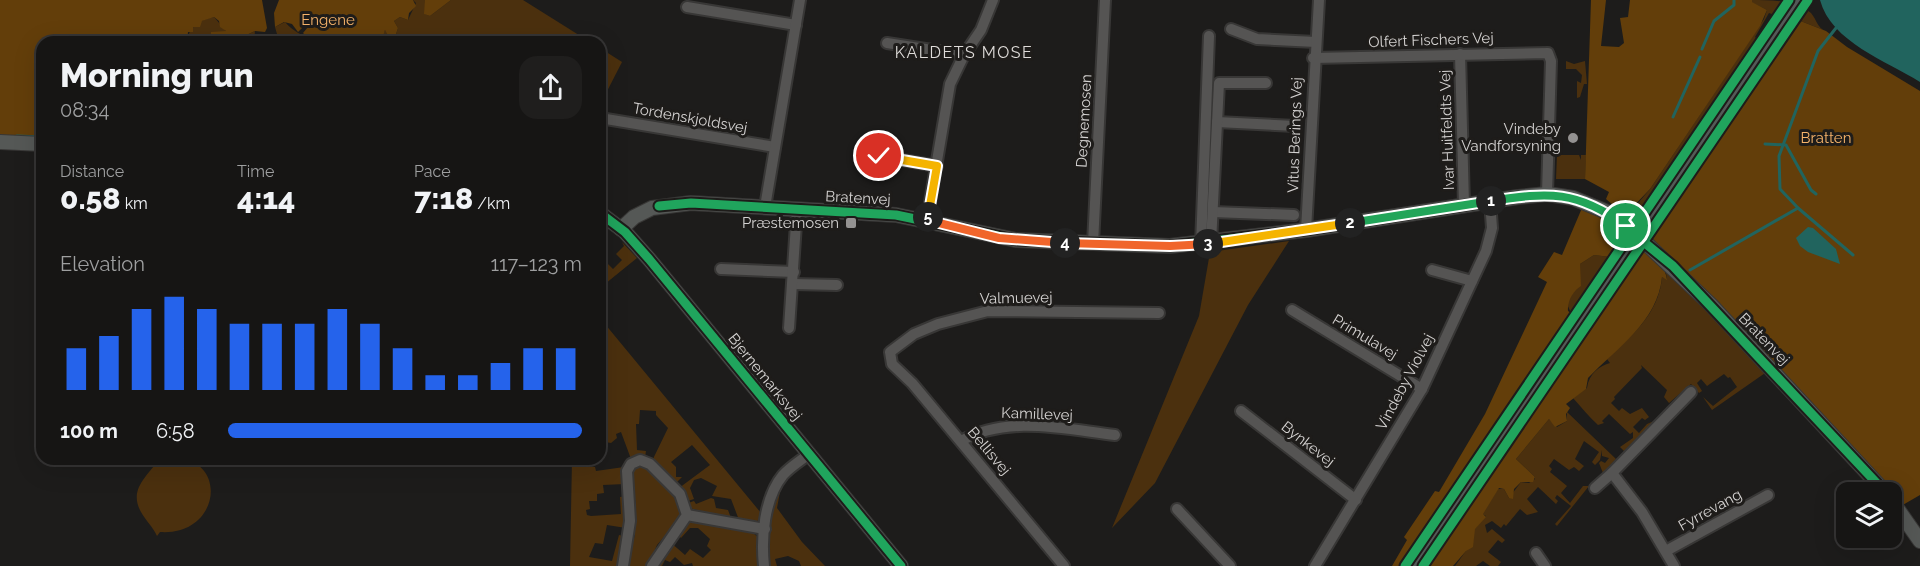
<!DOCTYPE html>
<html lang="en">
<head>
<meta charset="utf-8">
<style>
	:root { --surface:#161514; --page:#1f1e1d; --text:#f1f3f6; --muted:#9e9fa0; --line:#353434; --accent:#2563eb }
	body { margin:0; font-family:Raleway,sans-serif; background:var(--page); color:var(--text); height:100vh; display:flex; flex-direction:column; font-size:22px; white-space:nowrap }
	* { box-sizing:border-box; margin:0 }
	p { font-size:20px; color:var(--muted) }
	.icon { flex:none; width:33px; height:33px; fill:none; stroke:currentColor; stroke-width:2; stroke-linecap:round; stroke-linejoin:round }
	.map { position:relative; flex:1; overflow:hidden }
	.drawer { position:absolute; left:36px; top:36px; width:570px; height:429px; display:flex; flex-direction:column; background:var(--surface); border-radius:18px; box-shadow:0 6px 24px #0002,0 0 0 2px var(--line) }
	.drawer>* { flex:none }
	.controls { position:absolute; left:1836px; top:482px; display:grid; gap:12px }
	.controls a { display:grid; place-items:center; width:66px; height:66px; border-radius:12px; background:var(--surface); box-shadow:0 6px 24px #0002,0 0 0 2px var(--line); font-size:30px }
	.pin { position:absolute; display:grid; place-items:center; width:51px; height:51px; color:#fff; margin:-26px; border:3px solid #fff; border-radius:50%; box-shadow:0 2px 6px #0007 }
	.km { position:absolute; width:30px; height:30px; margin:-15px; border-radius:50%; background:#222; color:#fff; font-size:16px; line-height:30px; text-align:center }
	.round { display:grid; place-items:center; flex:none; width:63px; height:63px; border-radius:18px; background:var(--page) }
	.overview { display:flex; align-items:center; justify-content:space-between; height:102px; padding:0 24px }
	h1 { font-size:33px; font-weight:800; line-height:45px }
	.figures { display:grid; grid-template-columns:repeat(3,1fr); gap:9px; height:102px; padding:6px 24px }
	.figures div { display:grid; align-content:center }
	.figures b { font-size:30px; font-weight:800 }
	.figures small { font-size:16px; font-weight:400 }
	.figures p { font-size:16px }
	.chart { height:168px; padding:12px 24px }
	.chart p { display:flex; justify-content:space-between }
	.chart svg { width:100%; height:108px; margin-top:6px; stroke:var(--accent); stroke-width:6 }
	ul { padding:0 24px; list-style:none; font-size:20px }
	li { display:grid; grid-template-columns:96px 72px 1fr; align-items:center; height:45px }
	li i { height:15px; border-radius:8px; background:var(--accent) }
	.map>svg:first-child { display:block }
	.green { fill:#4b300e }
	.forest { fill:#633e0a }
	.water { fill:#21645e }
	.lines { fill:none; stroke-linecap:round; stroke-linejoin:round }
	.stream { stroke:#21645e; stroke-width:3 }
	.street-casing { stroke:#383736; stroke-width:14 }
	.secondary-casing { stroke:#383736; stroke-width:16 }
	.primary-casing { stroke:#383736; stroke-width:18 }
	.street { stroke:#555453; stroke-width:10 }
	.secondary { stroke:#555856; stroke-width:14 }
	.primary { stroke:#545a58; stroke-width:15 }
	.primary-bridge-casing { stroke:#383736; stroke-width:18; stroke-linecap:butt }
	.primary-bridge { stroke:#545a58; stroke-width:15 }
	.cycleway-casing { stroke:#1e1c1a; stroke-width:13 }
	.cycleway { stroke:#20a55d; stroke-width:9 }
	.split-1-casing { stroke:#fff; stroke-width:12 }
	.split-2-casing { stroke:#fff; stroke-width:12 }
	.split-3-casing { stroke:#fff; stroke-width:12 }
	.split-4-casing { stroke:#fff; stroke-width:12 }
	.split-5-casing { stroke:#fff; stroke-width:12 }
	.split-6-casing { stroke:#fff; stroke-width:12 }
	.split-1 { stroke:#22a559; stroke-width:8 }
	.split-2 { stroke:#22a559; stroke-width:8 }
	.split-3 { stroke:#f5b400; stroke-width:8 }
	.split-4 { stroke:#f0652b; stroke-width:8 }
	.split-5 { stroke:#f0652b; stroke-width:8 }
	.split-6 { stroke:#f5b400; stroke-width:8 }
	.poi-dot { fill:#949291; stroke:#1e1c1a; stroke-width:2 }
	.labels { text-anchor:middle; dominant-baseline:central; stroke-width:6; stroke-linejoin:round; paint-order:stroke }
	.park-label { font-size:15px; fill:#f7b46b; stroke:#1e1c1a }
	.street-label { font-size:15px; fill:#d4d2d1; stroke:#1e1c1a }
	.poi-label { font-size:15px; fill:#d4d2d1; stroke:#1e1c1a; text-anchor:end }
	.neighbourhood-label { font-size:16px; letter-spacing:1.5px; fill:#dfdcda; stroke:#1e1c1a }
</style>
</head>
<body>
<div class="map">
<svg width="1920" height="566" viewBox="0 0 1920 566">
	<rect width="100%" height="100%" fill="#1d1c1b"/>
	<!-- green -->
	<g class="green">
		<polygon points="413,0 425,0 425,14 430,16 451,0 523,0 590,42 385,42 382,36 385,30 395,37 398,28 394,21 400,17 408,20 416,3"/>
		<path d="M1752,0C1771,0 1797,0 1811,13C1817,20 1817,28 1826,31L1798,20L1795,23L1769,13L1755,37L1775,52L1650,236L1622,213L1633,209L1650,189L1764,19L1767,10L1751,2Z"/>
		<path d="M214,17L226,31L216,38H240L255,31L254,42H187C188,27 200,20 214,17Z"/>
		<path d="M285,22C293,32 301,33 312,42H296L277,34L275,27Z"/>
		<polygon points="600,48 622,62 602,101 600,100"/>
		<polygon points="1566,61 1574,64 1585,61 1587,84 1584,84 1580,97 1577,98 1577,81 1581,83 1582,75 1576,69 1566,69"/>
		<polygon points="1557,155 1579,155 1581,160 1581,155 1586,155 1585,179 1556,179"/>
		<polygon points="1625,235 1642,249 1620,281 1600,271 1403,566 1400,566 1571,313 1567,304 1580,280 1580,264 1594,255 1610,257"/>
		<polygon points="1289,241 1248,305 1155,483 1112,528 1199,316 1210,252"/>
		<polygon points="622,242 637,258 600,288 600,256 613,269 622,260 616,254 624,246"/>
		<path d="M1665,268L1768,371L1712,410L1703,397L1713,406L1737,387L1730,377L1728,378L1724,374L1707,386L1701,379L1697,383L1702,391L1699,393L1691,384L1669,403L1664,397L1667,390L1641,365L1642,368L1614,397L1615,399L1611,403L1619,411L1622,408L1630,414L1642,408L1649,417L1645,420L1642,418L1633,427L1639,433L1647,424L1654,421L1624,451L1620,447L1633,438V432L1630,434L1609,414L1602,421L1604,423L1598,425C1589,417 1582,408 1573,398L1587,388C1589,373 1600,366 1610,363L1607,359C1632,335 1659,314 1662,277L1667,279Z"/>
		<polygon points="1614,291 1614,295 1429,566 1426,566"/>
		<polygon points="600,318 761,513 760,520 754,522 739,520 731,499 712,496 717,486 701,478 694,480 690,488 694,499 688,501 679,488 710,465 692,445 671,462 676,467 676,477 682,477 675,484 652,461 668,428 656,415 656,411 640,410 639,424 636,424 637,450 646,451 645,457 631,459 621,432 616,434 617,438 611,443 600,441"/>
		<polygon points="1567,412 1616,459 1603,473 1599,463 1601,461 1605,463 1609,458 1602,456 1602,450 1600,460 1595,465 1592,462 1599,452 1584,441 1575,459 1584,466 1579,471 1574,467 1569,470 1554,459 1549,466 1552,469 1550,472 1567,486 1561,493 1570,503 1583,486 1589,486 1557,526 1555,524 1571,506 1557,495 1555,498 1558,501 1556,504 1538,487 1527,499 1538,512 1527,515 1520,509 1506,526 1504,524 1501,528 1492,521 1485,525 1487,533 1492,529 1505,540 1502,543 1498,540 1488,552 1501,562 1498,566 1490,566 1483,561 1476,566 1455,566 1473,541 1474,529 1486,516 1482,514 1498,489 1504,489 1509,498 1521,482 1529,483 1535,479 1535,477 1516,459 1549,419 1557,427 1567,421"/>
		<path d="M159,459C167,459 176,458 183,459C228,467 217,536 160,532L157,536C153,527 146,521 141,512C128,489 148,476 159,459Z"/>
		<polygon points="572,459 590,459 589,466 595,467 596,471 624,467 625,484 603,485 604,493 597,494 597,501 589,501 590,509 586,510 587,515 591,516 621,514 620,497 626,496 626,528 607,525 603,544 595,543 589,557 612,561 619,535 623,536 620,566 570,566"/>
		<polygon points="637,464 652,470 652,474 679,498 682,516 657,545 648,566 626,566 635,535 632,532 633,506 636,504 630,474"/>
		<path d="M785,482L780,492L777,508L802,542L825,566H801L799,561L788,556L775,559L777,566H770C767,539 770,505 785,482Z"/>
		<polygon points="711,498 714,499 716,508 728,510 731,518 689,508 688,503 694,501 696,504"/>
		<polygon points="689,520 753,533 759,538 759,566 693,566 692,563 684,565 675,557 670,562 665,560 662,566 657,566 670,542 685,555 690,549 703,558 711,550 707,546 710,539 698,528 690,528 681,538 677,534"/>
	</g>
	<!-- forest -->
	<g class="forest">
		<polygon points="0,0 262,0 267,28 265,32 255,31 240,38 211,37 211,32 226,31 220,27 219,21 214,17 202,21 200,27 193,27 193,32 188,32 187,42 42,42 42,138 0,136"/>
		<polygon points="279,0 413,0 416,6 409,13 408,20 400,17 394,21 398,28 395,37 389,37 385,30 383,36 385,42 363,37 358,39 348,34 340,36 335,42 312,42 303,33 308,27 305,25 298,32 292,24 284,22 275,27 274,13"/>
		<polygon points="425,0 451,0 430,16 424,14"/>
		<polygon points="1591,0 1606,0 1601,46 1619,47 1624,43 1620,18 1628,17 1630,0 1752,0 1752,2 1767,10 1760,26 1650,189 1627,213 1622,213 1606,199 1609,192 1585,179"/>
		<polygon points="1798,20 1826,31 1847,47 1920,91 1920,495 1901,506 1892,492 1650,236"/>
		<path d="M1582,208L1610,222L1625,235L1610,257L1594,255L1580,264L1581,286C1574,290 1567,301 1568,311L1571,313L1400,566H1392L1407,540L1404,537L1435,491L1439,492L1485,414L1547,282L1538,277L1554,252L1562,255Z"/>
		<path d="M1642,249C1655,257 1665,264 1667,280L1662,277C1658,321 1617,348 1588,378L1586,389L1566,404L1570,408L1566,414L1567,421L1555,427L1549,419L1516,459L1535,477L1533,482H1521L1514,489L1513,499L1509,498L1504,489L1499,488L1483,514L1486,517L1475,529L1473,547L1466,551L1453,566H1429L1614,295V290Z"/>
	</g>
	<!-- water -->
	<g class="water">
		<path d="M1820,0H1920V82C1887,61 1831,42 1820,0Z"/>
		<polygon points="1808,227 1813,228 1836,249 1840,264 1808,252 1800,246 1796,238"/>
	</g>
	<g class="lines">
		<!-- stream -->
		<g class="stream">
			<polyline points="1702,49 1714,21 1734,5 1734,0"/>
			<polyline points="1673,117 1700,57"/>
			<polyline points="17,136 42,137"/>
			<polyline points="1765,144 1786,145 1811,190 1816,194"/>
			<polyline points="1798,208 1853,255"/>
			<polyline points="1690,270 1798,208 1780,189 1779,156 1818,51 1836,28"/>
		</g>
		<!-- street casing -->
		<g class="street-casing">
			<g id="street">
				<polyline points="687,7 796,25"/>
				<polyline points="1231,29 1257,39 1316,42"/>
				<polyline points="887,43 964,55"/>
				<polyline points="1460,54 1464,205"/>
				<polyline points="1313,58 1548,53 1551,61 1547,194"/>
				<polyline points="600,118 775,147"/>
				<polyline points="1217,122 1295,126"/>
				<polyline points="879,156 937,166"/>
				<polyline points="765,207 800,0"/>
				<polyline points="1213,212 1294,215"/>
				<polyline points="927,220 950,84 964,55 981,30 993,0"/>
				<polyline points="1306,230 1319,0"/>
				<polyline points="1211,243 1219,83 1266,83"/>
				<polyline points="1093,244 1105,0"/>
				<polyline points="1201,245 1209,36"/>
				<polyline points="721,269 794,272"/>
				<polyline points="1432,270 1472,281"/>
				<polyline points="793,284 837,285"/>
				<polyline points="1292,310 1422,389"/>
				<polyline points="789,328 797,209"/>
				<polyline points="1241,411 1356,500"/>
				<path d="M961,441C1007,415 1064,429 1115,435"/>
				<polyline points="1595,488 1612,473"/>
				<polyline points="1177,509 1230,566"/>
				<polyline points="687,515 765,529"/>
				<polyline points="1666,551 1768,495"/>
				<polyline points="1536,553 1545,566"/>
				<polyline points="623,566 630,521 627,471 631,464 640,460 650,464 680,494 687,515 652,566"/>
				<path d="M764,566C761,538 764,498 783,475C790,467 800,461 809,454"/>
				<polyline points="1064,566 912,383 892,364 890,352 914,334 938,324 988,311 1159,313"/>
				<polyline points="1315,566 1422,389 1486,251 1492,228 1490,201"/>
				<polyline points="1674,566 1642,512 1612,473 1691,392"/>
			</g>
		</g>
		<!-- secondary casing -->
		<g class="secondary-casing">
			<g id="secondary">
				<polyline points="0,142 42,144"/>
				<polyline points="600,213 625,232 649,259 901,566"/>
				<polyline points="621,229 634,217 652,208 691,203 896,215 1016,240 1170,246 1306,230 1518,197 1547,194 1573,198 1607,212 1632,230 1711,305 1885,492"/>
				<polyline points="1892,501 1920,541"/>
			</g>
		</g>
		<!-- primary casing -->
		<g class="primary-casing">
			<polyline id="primary" points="1414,566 1605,284"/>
		</g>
		<!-- street -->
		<use href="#street" class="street"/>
		<!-- secondary -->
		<use href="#secondary" class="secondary"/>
		<!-- primary -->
		<use href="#primary" class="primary"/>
		<!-- primary-bridge casing -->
		<g class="primary-bridge-casing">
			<polyline id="primary-bridge" points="1605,284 1798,0"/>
		</g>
		<!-- primary-bridge -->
		<use href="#primary-bridge" class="primary-bridge"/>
		<!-- cycleway casing -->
		<g class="cycleway-casing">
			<g id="cycleway">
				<polyline points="659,206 691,203 896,215 1016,240 1170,246 1306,230 1518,197"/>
				<polyline points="600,213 625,232 649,259 901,566"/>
				<polyline points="1612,216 1673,266 1885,492"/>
				<polyline points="1405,566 1789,0"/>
				<polyline points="1423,566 1808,0"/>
			</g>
		</g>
		<!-- cycleway -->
		<use href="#cycleway" class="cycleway"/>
	</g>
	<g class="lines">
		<!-- split-1 casing -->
		<g class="split-1-casing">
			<path id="split-1" d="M1491,201C1549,192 1577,190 1626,226"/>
		</g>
		<!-- split-2 casing -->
		<g class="split-2-casing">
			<polyline id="split-2" points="1350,223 1491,201"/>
		</g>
		<!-- split-3 casing -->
		<g class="split-3-casing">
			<polyline id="split-3" points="1208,244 1350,223"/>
		</g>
		<!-- split-4 casing -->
		<g class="split-4-casing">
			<polyline id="split-4" points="1065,243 1170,246 1208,244"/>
		</g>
		<!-- split-5 casing -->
		<g class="split-5-casing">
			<polyline id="split-5" points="928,217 927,220 999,238 1065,243"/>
		</g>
		<!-- split-6 casing -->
		<g class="split-6-casing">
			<polyline id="split-6" points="879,156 937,166 928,217"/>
		</g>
		<!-- split-1 -->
		<use href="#split-1" class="split-1"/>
		<!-- split-2 -->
		<use href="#split-2" class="split-2"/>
		<!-- split-3 -->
		<use href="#split-3" class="split-3"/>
		<!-- split-4 -->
		<use href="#split-4" class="split-4"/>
		<!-- split-5 -->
		<use href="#split-5" class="split-5"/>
		<!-- split-6 -->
		<use href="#split-6" class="split-6"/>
	</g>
	<!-- markers -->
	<g class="poi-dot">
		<circle cx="1573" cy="138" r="6"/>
		<rect x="845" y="217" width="12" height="12" rx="3"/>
	</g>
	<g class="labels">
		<!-- park labels -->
		<g class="park-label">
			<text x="328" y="20">Engene</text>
			<text x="1826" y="138">Bratten</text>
		</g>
		<!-- street labels -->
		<g class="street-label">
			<text transform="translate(1431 40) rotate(-2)">Olfert Fischers Vej</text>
			<text transform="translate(690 118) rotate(10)">Tordenskjoldsvej</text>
			<text transform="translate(1084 121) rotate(-87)">Degnemosen</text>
			<text transform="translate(1447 130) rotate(-92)">Ivar Huitfeldts Vej</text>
			<text transform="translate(1295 135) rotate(-88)">Vitus Berings Vej</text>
			<text transform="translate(858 198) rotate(3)">Bratenvej</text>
			<text transform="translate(1016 298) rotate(-1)">Valmuevej</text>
			<text transform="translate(1365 337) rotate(31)">Primulavej</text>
			<text transform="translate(1764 339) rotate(46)">Bratenvej</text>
			<text transform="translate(765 377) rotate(51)">Bjernemarksvej</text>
			<text transform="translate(1405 382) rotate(-62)">Vindeby Violvej</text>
			<text transform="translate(1037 414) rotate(2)">Kamillevej</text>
			<text transform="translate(1308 444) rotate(38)">Bynkevej</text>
			<text transform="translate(989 451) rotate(50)">Bellisvej</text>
			<text transform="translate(1710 510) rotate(-29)">Fyrrevang</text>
		</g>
		<!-- poi labels -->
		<g class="poi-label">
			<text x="1561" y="129">Vindeby<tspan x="1561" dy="17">Vandforsyning</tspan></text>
			<text x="839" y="223">Præstemosen</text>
		</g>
		<!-- neighbourhood labels -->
		<g class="neighbourhood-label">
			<text x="964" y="52">KALDETS MOSE</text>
		</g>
	</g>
</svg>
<div class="controls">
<a><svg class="icon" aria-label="layers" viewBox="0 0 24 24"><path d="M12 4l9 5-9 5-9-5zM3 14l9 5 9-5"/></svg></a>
</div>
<div class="pin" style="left:1626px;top:226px;background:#1e9e55"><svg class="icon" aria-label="arrive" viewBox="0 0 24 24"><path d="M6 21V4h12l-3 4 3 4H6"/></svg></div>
<div class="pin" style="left:879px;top:156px;background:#d93025"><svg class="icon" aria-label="check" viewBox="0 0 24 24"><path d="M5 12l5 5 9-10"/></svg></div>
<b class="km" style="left:1491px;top:201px">1</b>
<b class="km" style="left:1350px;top:223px">2</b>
<b class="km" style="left:1208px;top:244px">3</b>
<b class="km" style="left:1065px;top:243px">4</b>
<b class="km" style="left:928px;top:217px">5</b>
<section class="drawer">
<div class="overview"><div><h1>Morning run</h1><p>08:34</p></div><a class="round"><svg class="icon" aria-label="share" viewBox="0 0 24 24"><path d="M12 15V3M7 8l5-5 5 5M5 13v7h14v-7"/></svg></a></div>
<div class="figures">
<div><p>Distance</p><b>0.58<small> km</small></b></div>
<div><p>Time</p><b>4:14</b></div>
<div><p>Pace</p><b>7:18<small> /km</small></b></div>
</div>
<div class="chart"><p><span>Elevation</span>117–123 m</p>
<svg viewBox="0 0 160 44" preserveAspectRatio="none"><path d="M5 44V27M15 44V22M25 44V11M35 44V6M45 44V11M55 44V17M65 44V17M75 44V17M85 44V11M95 44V17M105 44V27M115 44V38M125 44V38M135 44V33M145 44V27M155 44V27"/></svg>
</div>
<ul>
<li><b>100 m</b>6:58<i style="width:100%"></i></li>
</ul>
</section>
</div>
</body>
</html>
